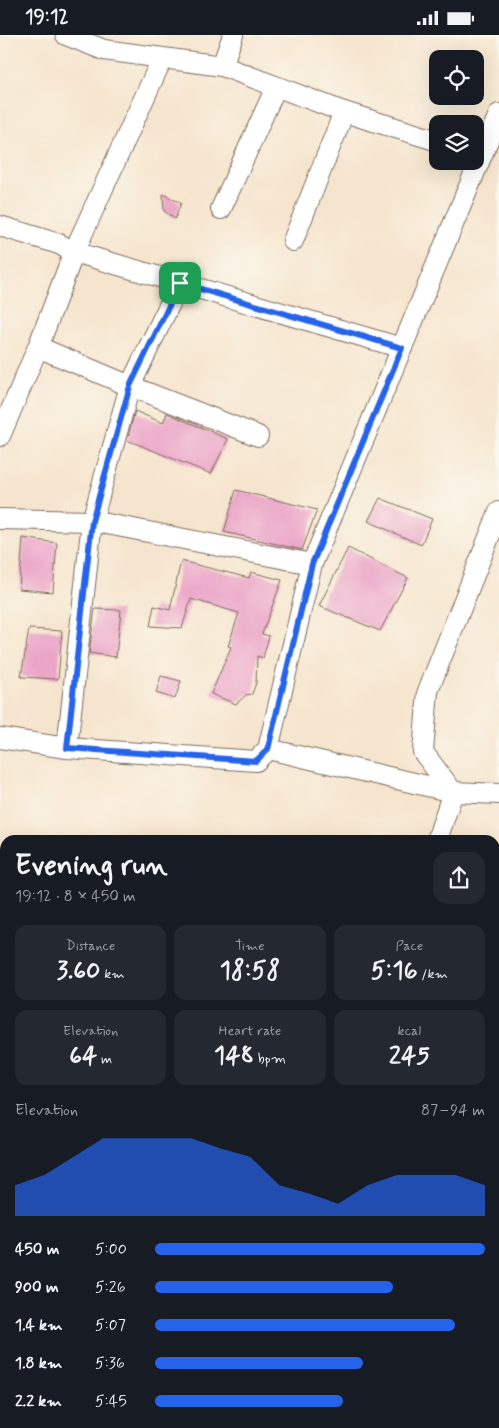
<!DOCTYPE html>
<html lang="en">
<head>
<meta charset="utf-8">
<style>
	:root { --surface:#171b24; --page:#242831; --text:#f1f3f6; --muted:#9ea1a6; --accent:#2563eb }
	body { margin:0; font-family:Mynerve,sans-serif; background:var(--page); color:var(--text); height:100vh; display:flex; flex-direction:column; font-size:19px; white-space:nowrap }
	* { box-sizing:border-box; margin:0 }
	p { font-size:16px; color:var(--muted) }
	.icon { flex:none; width:28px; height:28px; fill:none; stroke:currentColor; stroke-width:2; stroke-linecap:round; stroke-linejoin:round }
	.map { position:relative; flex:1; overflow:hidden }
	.details { position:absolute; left:0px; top:800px; width:500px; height:594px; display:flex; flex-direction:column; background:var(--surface); border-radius:15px 15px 0 0; box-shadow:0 5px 20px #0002 }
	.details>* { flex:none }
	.buttons { position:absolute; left:429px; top:15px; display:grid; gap:10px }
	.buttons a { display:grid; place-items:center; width:55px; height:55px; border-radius:10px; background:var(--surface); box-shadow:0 5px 20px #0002; font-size:25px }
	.pin { position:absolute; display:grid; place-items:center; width:42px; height:42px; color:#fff; margin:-21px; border-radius:10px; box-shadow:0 2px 8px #0006 }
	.round { display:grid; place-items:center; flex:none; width:52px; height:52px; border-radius:15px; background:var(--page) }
	.headline { display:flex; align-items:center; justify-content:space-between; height:85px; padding:0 15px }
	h1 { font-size:28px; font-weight:800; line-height:38px }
	.stats { display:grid; grid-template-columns:repeat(3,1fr); gap:8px; height:85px; padding:5px 15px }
	.stats div { display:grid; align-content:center; border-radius:12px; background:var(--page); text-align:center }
	.stats b { font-size:25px; font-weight:800 }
	.stats small { font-size:14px; font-weight:400 }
	.stats p { font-size:14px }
	.chart { height:140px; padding:10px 15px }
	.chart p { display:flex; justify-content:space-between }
	.chart svg { width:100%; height:90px; margin-top:5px; fill:var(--accent); opacity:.7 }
	ul { padding:0 15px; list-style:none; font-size:16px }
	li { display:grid; grid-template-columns:80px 60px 1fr; align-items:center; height:38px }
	li i { height:12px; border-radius:6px; background:var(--accent) }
	.status { display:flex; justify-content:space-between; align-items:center; height:35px; padding:0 25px; background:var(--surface); direction:ltr }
	.status svg { height:14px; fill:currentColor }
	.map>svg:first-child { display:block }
	.building { fill:#eba4c7 }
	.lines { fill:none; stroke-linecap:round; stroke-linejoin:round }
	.minor-casing { stroke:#7c6b5c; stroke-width:22 }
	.minor { stroke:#fff; stroke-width:20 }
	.route-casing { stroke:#fff; stroke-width:10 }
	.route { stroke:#2563eb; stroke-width:6 }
</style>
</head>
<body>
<div class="status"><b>19:12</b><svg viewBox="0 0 49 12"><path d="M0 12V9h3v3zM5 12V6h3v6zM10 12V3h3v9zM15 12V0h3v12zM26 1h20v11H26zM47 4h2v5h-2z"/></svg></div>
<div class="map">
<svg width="499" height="1393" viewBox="0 0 499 1393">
	<rect width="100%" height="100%" fill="#fbf7ec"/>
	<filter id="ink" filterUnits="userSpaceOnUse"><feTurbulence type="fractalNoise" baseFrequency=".02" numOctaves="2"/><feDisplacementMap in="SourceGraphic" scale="10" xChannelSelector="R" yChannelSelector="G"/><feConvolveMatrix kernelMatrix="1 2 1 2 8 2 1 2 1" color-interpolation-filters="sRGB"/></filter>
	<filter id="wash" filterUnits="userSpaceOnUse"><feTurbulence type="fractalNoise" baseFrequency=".0096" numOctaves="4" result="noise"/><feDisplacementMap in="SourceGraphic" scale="20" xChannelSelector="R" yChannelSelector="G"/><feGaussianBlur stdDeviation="1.12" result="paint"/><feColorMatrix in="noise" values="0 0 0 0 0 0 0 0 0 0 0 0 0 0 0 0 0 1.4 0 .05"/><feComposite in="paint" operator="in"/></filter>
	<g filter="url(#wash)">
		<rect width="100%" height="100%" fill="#f6e5ce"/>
		<g id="blocks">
			<!-- building -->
			<g class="building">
				<polygon points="163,159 181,168 175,184 164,176"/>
				<polygon points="135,376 163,388 167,378 228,404 211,439 127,405"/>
				<polygon points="236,455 317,475 302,515 224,497"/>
				<polygon points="380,463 432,484 421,510 368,486"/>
				<polygon points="23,503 57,508 53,557 19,554"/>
				<polygon points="348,513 408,543 380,596 319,571"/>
				<polygon points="181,526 249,543 251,537 282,545 262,599 269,601 263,623 257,621 256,648 252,659 246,660 236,669 211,659 231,612 228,611 239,578 191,564 182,593 150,591 154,571 170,575"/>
				<polygon points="95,574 121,575 116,622 89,618"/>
				<polygon points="29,594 62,596 58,644 21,642"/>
				<polygon points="161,641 181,646 175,664 156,658"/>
			</g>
		</g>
	</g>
	<g filter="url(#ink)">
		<use href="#blocks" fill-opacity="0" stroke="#7c6b5c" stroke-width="1"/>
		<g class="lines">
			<!-- minor casing -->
			<g class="minor-casing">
				<g id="minor">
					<polyline points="66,0 104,15 222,31"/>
					<polyline points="233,0 222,31 344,77 438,106"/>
					<polyline points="162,24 74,217 402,313"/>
					<polyline points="221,174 276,52"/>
					<polyline points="0,191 59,209 74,217 38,312 0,401"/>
					<polyline points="293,206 344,77"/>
					<polyline points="180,248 130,351 258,401"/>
					<polyline points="38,312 130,351 92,486 67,713"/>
					<polyline points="0,484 92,486 312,529"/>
					<polyline points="0,703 67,713 256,726 268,714 453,757 499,759"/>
					<polyline points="268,714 312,529 499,79"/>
					<polyline points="437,805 453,757 423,717 428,656 499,477"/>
					<polyline points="0,916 5,917"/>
					<polyline points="495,1032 499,1031"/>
					<polyline points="495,1156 499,1155"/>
					<polyline points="0,1262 5,1267"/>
					<polyline points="495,1329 499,1328"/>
					<polyline points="247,1393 248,1389"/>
					<polyline points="265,1393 280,1389"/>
				</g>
			</g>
			<!-- minor -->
			<use href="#minor" class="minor"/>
		</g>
	</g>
	<g class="lines" filter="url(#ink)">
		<!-- route casing -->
		<g class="route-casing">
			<polygon id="route" points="180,248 402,313 312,529 268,714 256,726 67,713 92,486 130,351"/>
		</g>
		<!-- route -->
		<use href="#route" class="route"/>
	</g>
</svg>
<div class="buttons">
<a><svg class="icon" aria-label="locate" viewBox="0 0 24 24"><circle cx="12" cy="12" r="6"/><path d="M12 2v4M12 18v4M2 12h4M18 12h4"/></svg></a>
<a><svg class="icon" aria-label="layers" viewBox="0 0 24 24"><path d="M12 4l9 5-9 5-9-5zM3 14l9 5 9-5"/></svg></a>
</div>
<div class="pin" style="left:180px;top:248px;background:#1e9e55"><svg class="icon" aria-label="arrive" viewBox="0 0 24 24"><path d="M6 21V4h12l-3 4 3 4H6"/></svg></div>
<section class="details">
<div class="headline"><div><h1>Evening run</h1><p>19:12 · 8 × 450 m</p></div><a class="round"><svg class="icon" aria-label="share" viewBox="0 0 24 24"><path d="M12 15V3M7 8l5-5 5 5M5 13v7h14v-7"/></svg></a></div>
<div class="stats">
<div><p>Distance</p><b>3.60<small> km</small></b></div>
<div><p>Time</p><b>18:58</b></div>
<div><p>Pace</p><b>5:16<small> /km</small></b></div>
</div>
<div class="stats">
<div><p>Elevation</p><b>64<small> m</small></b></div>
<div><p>Heart rate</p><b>148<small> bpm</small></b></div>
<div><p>kcal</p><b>245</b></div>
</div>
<div class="chart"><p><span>Elevation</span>87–94 m</p>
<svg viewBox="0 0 160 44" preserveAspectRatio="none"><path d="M0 44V29L10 24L20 15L30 6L40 6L50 6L60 6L70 11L80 15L90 29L100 33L110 38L120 29L130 24L140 24L150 24L160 29V44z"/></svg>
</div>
<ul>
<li><b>450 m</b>5:00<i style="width:100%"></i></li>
<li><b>900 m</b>5:26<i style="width:72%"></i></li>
<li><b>1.4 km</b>5:07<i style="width:91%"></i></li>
<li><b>1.8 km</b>5:36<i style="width:63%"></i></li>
<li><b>2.2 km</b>5:45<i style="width:57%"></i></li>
</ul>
</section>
</div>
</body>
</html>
